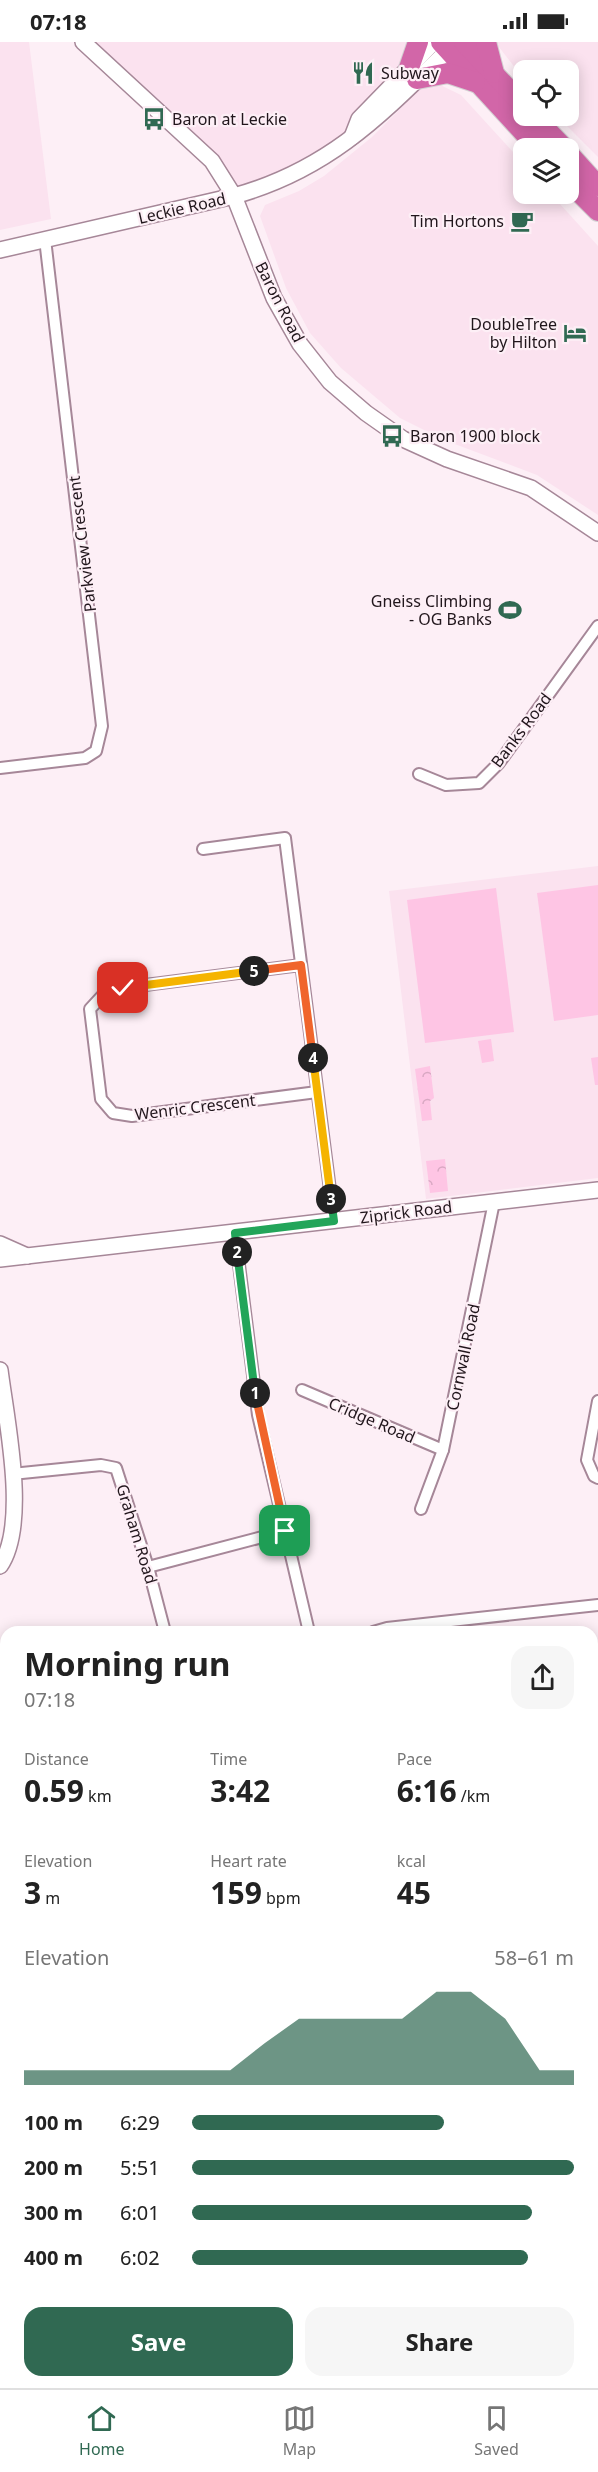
<!DOCTYPE html>
<html lang="en">
<head>
<meta charset="utf-8">
<style>
	:root { --surface:#fff; --page:#f6f6f6; --text:#222; --muted:#767676; --line:#e0e0e0; --accent:#306952 }
	body { margin:0; font-family:"Noto Sans",sans-serif; background:var(--page); color:var(--text); height:100vh; display:flex; flex-direction:column; font-size:22px; white-space:nowrap }
	* { box-sizing:border-box; margin:0 }
	p { font-size:20px; color:var(--muted) }
	.icon { flex:none; width:33px; height:33px; fill:none; stroke:currentColor; stroke-width:2; stroke-linecap:round; stroke-linejoin:round }
	.map { position:relative; flex:1; overflow:hidden }
	.side { position:absolute; left:0px; top:1584px; width:598px; height:762px; display:flex; flex-direction:column; background:var(--surface); border-radius:18px 18px 0 0; box-shadow:0 3px 15px #0003 }
	.side>* { flex:none }
	.tools { position:absolute; left:513px; top:18px; display:grid; gap:12px }
	.tools a { display:grid; place-items:center; width:66px; height:66px; border-radius:12px; background:var(--surface); box-shadow:0 3px 15px #0003; font-size:30px }
	.pin { position:absolute; display:grid; place-items:center; width:51px; height:51px; color:#fff; margin:-26px; border-radius:12px; box-shadow:0 3px 9px #0006 }
	.km { position:absolute; width:30px; height:30px; margin:-15px; border-radius:50%; background:#222; color:#fff; font-size:16px; line-height:30px; text-align:center }
	.round { display:grid; place-items:center; flex:none; width:63px; height:63px; border-radius:18px; background:var(--page) }
	.headline { display:flex; align-items:center; justify-content:space-between; height:102px; padding:0 24px }
	h1 { font-size:33px; font-weight:700; line-height:45px }
	.figures { display:grid; grid-template-columns:repeat(3,1fr); gap:9px; height:102px; padding:6px 24px }
	.figures div { display:grid; align-content:center }
	.figures b { font-size:30px; font-weight:700 }
	.figures small { font-size:16px; font-weight:400 }
	.figures p { font-size:16px }
	.chart { height:168px; padding:12px 24px }
	.chart p { display:flex; justify-content:space-between }
	.chart svg { width:100%; height:108px; margin-top:6px; fill:var(--accent); opacity:.7 }
	.action { display:flex; gap:12px; margin-top:auto; padding:12px 24px }
	.action a { flex:1; height:69px; border-radius:18px; background:var(--accent); color:#fff; font-size:24px; font-weight:700; line-height:69px; text-align:center }
	.action a+a { background:var(--page); color:var(--text) }
	ul { padding:0 24px; list-style:none; font-size:20px }
	li { display:grid; grid-template-columns:96px 72px 1fr; align-items:center; height:45px }
	li i { height:15px; border-radius:8px; background:var(--accent) }
	.status { display:flex; justify-content:space-between; align-items:center; height:42px; padding:0 30px; background:var(--surface); direction:ltr }
	.status svg { height:16px; fill:currentColor }
	.menu { display:flex; justify-content:space-around; align-items:center; height:84px; border-top:2px solid var(--line); background:var(--surface); font-size:16px; color:var(--muted) }
	.menu a { display:grid; justify-items:center; gap:3px }
	.menu .current { color:var(--accent) }
	.map>svg:first-child { display:block }
	.built { fill:#fbe2ef }
	.park { fill:url(#park-crowns) }
	.garden { fill:#fec5e4 }
	.lines { fill:none; stroke-linecap:round; stroke-linejoin:round }
	.street-casing { stroke:#a68798; stroke-width:14 }
	.secondary-casing { stroke:#a68798; stroke-width:18 }
	.highway-casing { stroke:#d3d0d2; stroke-width:22 }
	.street { stroke:#fff; stroke-width:10 }
	.secondary { stroke:#fff; stroke-width:15 }
	.highway { stroke:#d266a8; stroke-width:20 }
	.split-1-casing { stroke:#fff; stroke-width:12 }
	.split-2-casing { stroke:#fff; stroke-width:12 }
	.split-3-casing { stroke:#fff; stroke-width:12 }
	.split-4-casing { stroke:#fff; stroke-width:12 }
	.split-5-casing { stroke:#fff; stroke-width:12 }
	.split-6-casing { stroke:#fff; stroke-width:12 }
	.split-1 { stroke:#f0652b; stroke-width:8 }
	.split-2 { stroke:#22a559; stroke-width:8 }
	.split-3 { stroke:#22a559; stroke-width:8 }
	.split-4 { stroke:#f5b400; stroke-width:8 }
	.split-5 { stroke:#f0652b; stroke-width:8 }
	.split-6 { stroke:#f5b400; stroke-width:8 }
	.labels { text-anchor:middle; dominant-baseline:central; stroke-width:4.5; stroke-linejoin:round; paint-order:stroke }
	.poi-label { font-size:16px; fill:#21161c; stroke:#fdeff6; text-anchor:start }
	.street-label { font-size:16px; fill:#21161c; stroke:#fdeff6 }
</style>
</head>
<body>
<div class="status"><b>07:18</b><svg viewBox="0 0 49 12"><path d="M0 12V9h3v3zM5 12V6h3v6zM10 12V3h3v9zM15 12V0h3v12zM26 1h20v11H26zM47 4h2v5h-2z"/></svg></div>
<div class="map">
<svg width="598" height="2346" viewBox="0 0 598 2346">
	<defs>
		<pattern id="park-crowns" width="20" height="18" patternUnits="userSpaceOnUse" patternTransform="scale(1.5)"><rect width="20" height="18" fill="#fec5e4"/><path d="M2 6a3 3 0 1 1 6 0M12 15a3 3 0 1 1 6 0" fill="none" stroke="#d9a8c3"/></pattern>
	</defs>
	<rect width="100%" height="100%" fill="#fdeff6"/>
	<!-- built -->
	<g class="built">
		<polygon points="0,0 29,0 51,177 0,188"/>
		<polygon points="90,0 412,0 403,25 351,87 293,128 237,147 215,111"/>
		<polygon points="495,0 598,0 598,115 557,74 568,74 568,28 524,28 523,36"/>
		<polygon points="436,41 461,53 523,121 524,152 551,152 598,204 598,473 537,433 444,398 400,376 341,326 310,291 286,246 260,174 265,163 299,149 324,134 372,95 423,44"/>
		<polygon points="598,824 598,1136 426,1157 389,849"/>
	</g>
	<!-- park -->
	<g class="park">
		<polygon points="430,1024 434,1056 430,1059 432,1078 422,1079 415,1027"/>
		<polygon points="445,1117 448,1149 430,1151 426,1119"/>
	</g>
	<!-- garden -->
	<g class="garden">
		<polygon points="598,843 598,973 554,979 537,851"/>
		<polygon points="496,846 514,990 425,1001 407,858"/>
		<polygon points="491,997 494,1019 482,1021 478,999"/>
		<polygon points="598,1015 598,1043 595,1043 591,1016"/>
	</g>
	<g class="lines">
		<!-- street casing -->
		<g class="street-casing">
			<g id="street">
				<polyline points="0,726 85,716 96,709 102,684 45,197"/>
				<polyline points="419,732 446,743 479,741 499,721 598,584"/>
				<polyline points="203,807 285,796 334,1179"/>
				<polyline points="301,923 122,946 102,954 90,967 101,1057 113,1071 132,1074 317,1050"/>
				<polyline points="235,1191 258,1373 309,1590"/>
				<polyline points="302,1348 443,1408"/>
				<polyline points="598,1359 587,1418 594,1434 598,1436"/>
				<polyline points="12,1432 101,1423 116,1426 148,1525 165,1590"/>
				<polyline points="421,1467 443,1408 494,1160"/>
				<polyline points="148,1525 285,1489"/>
				<polyline points="373,1590 387,1586 598,1563"/>
				<polyline points="592,1715 598,1714"/>
				<polyline points="0,1724 6,1728"/>
				<polyline points="0,1783 6,1774"/>
				<polyline points="592,1823 598,1822"/>
				<polyline points="0,1918 6,1920"/>
				<polyline points="0,2214 6,2213"/>
				<polyline points="327,2340 328,2346"/>
				<polyline points="489,2340 490,2346"/>
				<polyline points="218,2346 221,2340"/>
			</g>
		</g>
		<!-- secondary casing -->
		<g class="secondary-casing">
			<g id="secondary">
				<polyline points="83,0 212,119 234,154 274,256 300,302 330,340 366,371 403,397 447,417 531,446 598,491"/>
				<polyline points="352,95 359,77 434,0"/>
				<path d="M0,208L234,154C332,127 384,70 455,1"/>
				<polyline points="0,1202 27,1214"/>
				<polyline points="0,1217 598,1148"/>
				<path d="M0,1328C6,1377 29,1482 0,1524"/>
				<polyline points="592,1987 598,1986"/>
				<polyline points="0,2057 6,2056"/>
			</g>
		</g>
		<!-- highway casing -->
		<g class="highway-casing">
			<g id="highway">
				<polyline points="441,0 538,106"/>
				<polyline points="464,0 524,64"/>
				<polyline points="486,0 494,31"/>
				<polyline points="409,26 418,0"/>
				<polyline points="417,37 448,31 475,40"/>
				<polyline points="533,74 564,106"/>
				<polyline points="568,111 598,144"/>
				<polyline points="568,139 598,169"/>
			</g>
		</g>
		<!-- street -->
		<use href="#street" class="street"/>
		<!-- secondary -->
		<use href="#secondary" class="secondary"/>
		<!-- highway -->
		<use href="#highway" class="highway"/>
	</g>
	<g class="lines">
		<!-- split-1 casing -->
		<g class="split-1-casing">
			<polyline id="split-1" points="255,1351 285,1489"/>
		</g>
		<!-- split-2 casing -->
		<g class="split-2-casing">
			<polyline id="split-2" points="237,1210 255,1351"/>
		</g>
		<!-- split-3 casing -->
		<g class="split-3-casing">
			<polyline id="split-3" points="237,1210 235,1191 334,1179 331,1157"/>
		</g>
		<!-- split-4 casing -->
		<g class="split-4-casing">
			<polyline id="split-4" points="313,1016 331,1157"/>
		</g>
		<!-- split-5 casing -->
		<g class="split-5-casing">
			<polyline id="split-5" points="254,929 301,923 313,1016"/>
		</g>
		<!-- split-6 casing -->
		<g class="split-6-casing">
			<polyline id="split-6" points="123,946 254,929"/>
		</g>
		<!-- split-1 -->
		<use href="#split-1" class="split-1"/>
		<!-- split-2 -->
		<use href="#split-2" class="split-2"/>
		<!-- split-3 -->
		<use href="#split-3" class="split-3"/>
		<!-- split-4 -->
		<use href="#split-4" class="split-4"/>
		<!-- split-5 -->
		<use href="#split-5" class="split-5"/>
		<!-- split-6 -->
		<use href="#split-6" class="split-6"/>
	</g>
	<!-- icons -->
	<defs>
		<g id="restaurant-bare" transform="scale(1.8)"><path d="M-5-6h1v4h1v-4h1v4h1v-4h1v5L-1.5 .5V6h-2V.5L-5-1ZM5-6V6H3V1.5H1.5Q1.5-4 5-6Z" fill="#306952" stroke="#fdeff6" stroke-width="2.5" paint-order="stroke"/></g>
		<g id="bus-bare" transform="scale(1.8)"><path d="M-5-6H5V4H4V6H2V4H-2V6H-4V4H-5ZM-3.5-4V0h7V-4ZM-3.5 1.2v1.5H-2V1.2ZM2 1.2v1.5H3.5V1.2Z" fill="#306952" stroke="#fdeff6" stroke-width="2.5" paint-order="stroke"/></g>
		<g id="cafe-bare" transform="scale(1.8)"><path d="M-5.5-4.5H6V0H3Q3 3.5 0 3.5H-2.5Q-5.5 3.5-5.5 0ZM3-3.2v2h1.7v-2ZM-6 4.5H4V6H-6Z" fill="#306952" stroke="#fdeff6" stroke-width="2.5" paint-order="stroke"/></g>
		<g id="hotel-bare" transform="scale(1.8)"><path d="M-6-4.5h1.5V1H6V5H4.5V3h-9V5H-6ZM-4 0a1.8 1.8 0 1 1 3.6 0ZM.5 0V-2.5h3Q6-2.5 6 0Z" fill="#306952" stroke="#fdeff6" stroke-width="2.5" paint-order="stroke"/></g>
		<g id="stadium-bare" transform="scale(1.8)"><path d="M0-5a6.5 5 0 1 0 0 10a6.5 5 0 1 0 0-10ZM-3.5-1.8h7v3.6h-7Z" fill="#306952" stroke="#fdeff6" stroke-width="2.5" paint-order="stroke"/></g>
	</defs>
	<g fill-rule="evenodd">
		<use href="#restaurant-bare" x="363" y="31"/>
		<use href="#bus-bare" x="154" y="77"/>
		<use href="#cafe-bare" x="522" y="179"/>
		<use href="#hotel-bare" x="575" y="291"/>
		<use href="#bus-bare" x="392" y="394"/>
		<use href="#stadium-bare" x="510" y="568"/>
	</g>
	<g class="labels">
		<!-- poi labels -->
		<g class="poi-label">
			<text x="381" y="31">Subway</text>
			<text x="172" y="77">Baron at Leckie</text>
			<text x="504" y="179" text-anchor="end">Tim Hortons</text>
			<text x="557" y="282" text-anchor="end">DoubleTree<tspan x="557" dy="18">by Hilton</tspan></text>
			<text x="410" y="394">Baron 1900 block</text>
			<text x="492" y="559" text-anchor="end">Gneiss Climbing<tspan x="492" dy="18">- OG Banks</tspan></text>
		</g>
		<!-- street labels -->
		<g class="street-label">
			<text transform="translate(182 166) rotate(-13)">Leckie Road</text>
			<text transform="translate(280 260) rotate(63)">Baron Road</text>
			<text transform="translate(82 502) rotate(-97)">Parkview Crescent</text>
			<text transform="translate(521 688) rotate(-53)">Banks Road</text>
			<text transform="translate(195 1065) rotate(-7)">Wenric Crescent</text>
			<text transform="translate(406 1170) rotate(-7)">Ziprick Road</text>
			<text transform="translate(463 1315) rotate(-78)">Cornwall Road</text>
			<text transform="translate(372 1378) rotate(23)">Cridge Road</text>
			<text transform="translate(137 1492) rotate(73)">Graham Road</text>
		</g>
	</g>
</svg>
<div class="tools">
<a><svg class="icon" aria-label="locate" viewBox="0 0 24 24"><circle cx="12" cy="12" r="6"/><path d="M12 2v4M12 18v4M2 12h4M18 12h4"/></svg></a>
<a><svg class="icon" aria-label="layers" viewBox="0 0 24 24"><path d="M12 4l9 5-9 5-9-5zM3 14l9 5 9-5"/></svg></a>
</div>
<div class="pin" style="left:285px;top:1489px;background:#1e9e55"><svg class="icon" aria-label="arrive" viewBox="0 0 24 24"><path d="M6 21V4h12l-3 4 3 4H6"/></svg></div>
<div class="pin" style="left:123px;top:946px;background:#d93025"><svg class="icon" aria-label="check" viewBox="0 0 24 24"><path d="M5 12l5 5 9-10"/></svg></div>
<b class="km" style="left:255px;top:1351px">1</b>
<b class="km" style="left:237px;top:1210px">2</b>
<b class="km" style="left:331px;top:1157px">3</b>
<b class="km" style="left:313px;top:1016px">4</b>
<b class="km" style="left:254px;top:929px">5</b>
<section class="side">
<div class="headline"><div><h1>Morning run</h1><p>07:18</p></div><a class="round"><svg class="icon" aria-label="share" viewBox="0 0 24 24"><path d="M12 15V3M7 8l5-5 5 5M5 13v7h14v-7"/></svg></a></div>
<div class="figures">
<div><p>Distance</p><b>0.59<small> km</small></b></div>
<div><p>Time</p><b>3:42</b></div>
<div><p>Pace</p><b>6:16<small> /km</small></b></div>
</div>
<div class="figures">
<div><p>Elevation</p><b>3<small> m</small></b></div>
<div><p>Heart rate</p><b>159<small> bpm</small></b></div>
<div><p>kcal</p><b>45</b></div>
</div>
<div class="chart"><p><span>Elevation</span>58–61 m</p>
<svg viewBox="0 0 160 44" preserveAspectRatio="none"><path d="M0 44V38L10 38L20 38L30 38L40 38L50 38L60 38L70 27L80 17L90 17L100 17L110 17L120 6L130 6L140 17L150 38L160 38V44z"/></svg>
</div>
<ul>
<li><b>100 m</b>6:29<i style="width:66%"></i></li>
<li><b>200 m</b>5:51<i style="width:100%"></i></li>
<li><b>300 m</b>6:01<i style="width:89%"></i></li>
<li><b>400 m</b>6:02<i style="width:88%"></i></li>
</ul>
<div class="action"><a>Save</a><a>Share</a></div>
</section>
</div>
<nav class="menu">
<a class="current"><svg class="icon" aria-label="home" viewBox="0 0 24 24"><path d="M3 11l9-7 9 7M6 9v11h12V9"/></svg>Home</a>
<a><svg class="icon" aria-label="map" viewBox="0 0 24 24"><path d="M3 6l6-2 6 2 6-2v14l-6 2-6-2-6 2zM9 4v14M15 6v14"/></svg>Map</a>
<a><svg class="icon" aria-label="saved" viewBox="0 0 24 24"><path d="M7 4h10v16l-5-4-5 4z"/></svg>Saved</a>
</nav>
</body>
</html>
